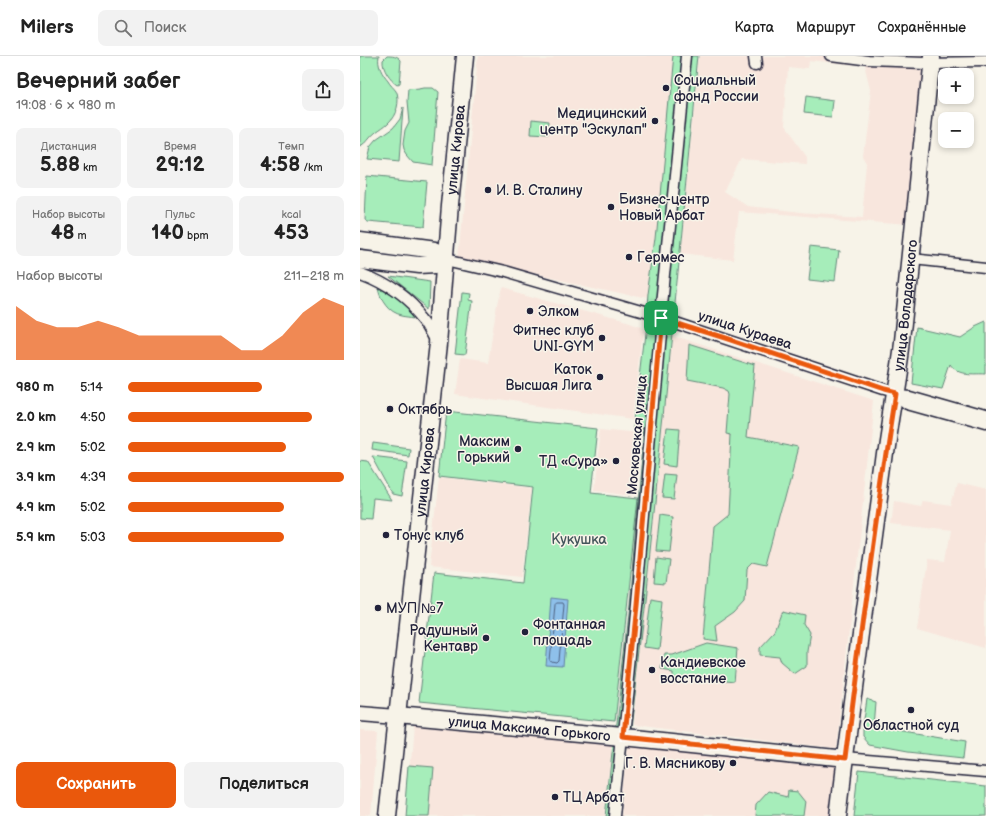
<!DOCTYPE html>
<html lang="ru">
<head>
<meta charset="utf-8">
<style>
	:root { --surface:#fff; --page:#f2f2f2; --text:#222; --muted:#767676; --line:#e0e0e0; --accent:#ea580c }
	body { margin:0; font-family:"Balsamiq Sans",sans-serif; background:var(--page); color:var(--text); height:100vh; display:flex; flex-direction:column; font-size:15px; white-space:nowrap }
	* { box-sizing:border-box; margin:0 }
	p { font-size:13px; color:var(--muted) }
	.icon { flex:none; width:22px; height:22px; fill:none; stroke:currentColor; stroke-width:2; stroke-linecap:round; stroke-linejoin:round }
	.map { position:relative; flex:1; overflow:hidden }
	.panel { display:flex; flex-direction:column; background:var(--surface); width:360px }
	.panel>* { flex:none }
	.controls { position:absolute; left:578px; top:12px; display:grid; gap:8px }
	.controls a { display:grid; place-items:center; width:36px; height:36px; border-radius:8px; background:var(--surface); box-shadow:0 2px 6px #0003; font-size:20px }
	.pin { position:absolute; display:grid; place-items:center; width:34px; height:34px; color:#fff; margin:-17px; border-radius:8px; box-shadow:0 2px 6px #0006 }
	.round { display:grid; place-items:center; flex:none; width:42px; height:42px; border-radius:8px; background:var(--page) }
	.overview { display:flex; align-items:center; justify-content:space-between; height:68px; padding:0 16px }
	h1 { font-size:22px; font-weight:800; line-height:30px }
	.figures { display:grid; grid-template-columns:repeat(3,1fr); gap:6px; height:68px; padding:4px 16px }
	.figures div { display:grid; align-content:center; border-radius:8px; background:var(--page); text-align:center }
	.figures b { font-size:20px; font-weight:800 }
	.figures small { font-size:11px; font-weight:400 }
	.figures p { font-size:11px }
	.chart { height:112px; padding:8px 16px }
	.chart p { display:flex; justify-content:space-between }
	.chart svg { width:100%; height:72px; margin-top:4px; fill:var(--accent); opacity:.7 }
	.button { display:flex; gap:8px; margin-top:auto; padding:8px 16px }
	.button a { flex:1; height:46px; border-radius:8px; background:var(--accent); color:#fff; font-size:16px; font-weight:800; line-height:46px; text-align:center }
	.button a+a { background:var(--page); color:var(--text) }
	ul { padding:0 16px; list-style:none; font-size:13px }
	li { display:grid; grid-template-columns:64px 48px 1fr; align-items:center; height:30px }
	li i { height:10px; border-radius:5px; background:var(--accent) }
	header { display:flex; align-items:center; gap:24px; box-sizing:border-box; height:56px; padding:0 20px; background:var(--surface); border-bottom:1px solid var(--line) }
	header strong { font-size:19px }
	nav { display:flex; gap:22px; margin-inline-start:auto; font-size:14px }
	.search { width:280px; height:36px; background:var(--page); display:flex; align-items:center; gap:10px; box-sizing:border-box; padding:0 14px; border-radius:8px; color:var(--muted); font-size:15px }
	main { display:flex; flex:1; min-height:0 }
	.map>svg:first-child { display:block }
	.built { fill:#f8e6dd; fill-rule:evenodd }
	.green { fill:#a6edba; stroke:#64887a }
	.water { fill:#8ec0ea; stroke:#6381a4 }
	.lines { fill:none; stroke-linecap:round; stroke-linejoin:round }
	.shore { stroke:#4d6181; stroke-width:1 }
	.street-casing { stroke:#22223b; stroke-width:13 }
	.secondary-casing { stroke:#22223b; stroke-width:17 }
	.primary-casing { stroke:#22223b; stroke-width:19 }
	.street { stroke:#f7f3e8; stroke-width:10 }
	.secondary { stroke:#f7f3e8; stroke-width:14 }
	.primary { stroke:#f7f3e8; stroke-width:16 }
	.route-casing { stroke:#fff; stroke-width:8 }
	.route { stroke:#ea580c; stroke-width:5 }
	.poi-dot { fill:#22223b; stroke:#f7f3e8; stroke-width:1.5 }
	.labels { text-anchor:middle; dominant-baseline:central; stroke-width:3; stroke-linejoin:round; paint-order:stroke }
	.poi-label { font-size:14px; fill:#22223b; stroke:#f7f3e8; text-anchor:start }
	.street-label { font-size:14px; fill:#22223b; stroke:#f7f3e8 }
	.park-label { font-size:14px; fill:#43555b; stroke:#f7f3e8 }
</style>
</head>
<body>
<header>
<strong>Milers</strong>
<div class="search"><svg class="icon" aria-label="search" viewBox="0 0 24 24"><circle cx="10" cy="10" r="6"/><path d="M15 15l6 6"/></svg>Поиск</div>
<nav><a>Карта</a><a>Маршрут</a><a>Сохранённые</a></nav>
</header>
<main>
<section class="panel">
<div class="overview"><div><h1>Вечерний забег</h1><p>19:08 · 6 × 980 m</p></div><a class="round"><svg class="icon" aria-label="share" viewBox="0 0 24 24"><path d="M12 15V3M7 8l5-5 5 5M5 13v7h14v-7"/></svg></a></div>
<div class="figures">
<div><p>Дистанция</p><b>5.88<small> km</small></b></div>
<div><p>Время</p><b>29:12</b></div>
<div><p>Темп</p><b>4:58<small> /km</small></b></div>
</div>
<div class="figures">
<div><p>Набор высоты</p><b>48<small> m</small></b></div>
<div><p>Пульс</p><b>140<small> bpm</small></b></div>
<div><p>kcal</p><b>453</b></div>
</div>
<div class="chart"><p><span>Набор высоты</span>211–218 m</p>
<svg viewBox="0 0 160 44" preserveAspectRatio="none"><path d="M0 44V11L10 20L20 24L30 24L40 20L50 24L60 29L70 29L80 29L90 29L100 29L110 38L120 38L130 29L140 15L150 6L160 11V44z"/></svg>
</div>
<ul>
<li><b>980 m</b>5:14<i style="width:62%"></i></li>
<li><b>2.0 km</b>4:50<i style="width:85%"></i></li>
<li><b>2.9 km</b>5:02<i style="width:73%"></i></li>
<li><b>3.9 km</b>4:39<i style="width:100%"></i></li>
<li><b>4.9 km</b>5:02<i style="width:72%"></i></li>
<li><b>5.9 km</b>5:03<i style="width:72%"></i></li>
</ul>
<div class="button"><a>Сохранить</a><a>Поделиться</a></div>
</section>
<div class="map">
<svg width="626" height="760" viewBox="0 0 626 760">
	<rect width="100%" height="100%" fill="#f7f3e8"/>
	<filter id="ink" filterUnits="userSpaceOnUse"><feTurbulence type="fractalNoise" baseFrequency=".025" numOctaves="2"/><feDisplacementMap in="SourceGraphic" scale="8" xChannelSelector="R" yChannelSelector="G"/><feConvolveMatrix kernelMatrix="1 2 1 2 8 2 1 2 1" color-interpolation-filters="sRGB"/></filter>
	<g filter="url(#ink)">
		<!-- built -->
		<g class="built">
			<polygon points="118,0 314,0 292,244 99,202"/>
			<path d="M340,0H565L550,169L379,156L373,204L320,198ZM451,5L505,11L511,35L503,100L507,107L502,161L440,157L388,151L365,136L382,103L445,108V101L430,80L424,71L428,11L450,13Z"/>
			<polygon points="141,232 270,268 281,272 283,276 273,363 95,338 100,303 128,307 137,250"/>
			<polygon points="312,280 514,345 476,693 272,669"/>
			<polygon points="241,373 279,377 272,439 234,434"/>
			<polygon points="79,421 172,432 162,521 69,511"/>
			<polygon points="597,427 626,434 626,592 557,572 567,504 585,506 590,474 531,467 534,445 561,450 563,444 591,448"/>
			<polygon points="53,671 253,688 245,760 45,760"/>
			<polygon points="0,674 18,675 11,760 0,760"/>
			<polygon points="269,690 475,712 470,760 262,760"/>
		</g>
		<!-- green -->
		<g class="green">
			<path d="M0,0H19C17,9 22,18 28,25C30,29 34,32 36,35C41,45 36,60 28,67C25,70 20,73 16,76C9,81 7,88 0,91Z"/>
			<path d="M27,0C32,0 37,0 41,5L39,28L37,29C30,24 22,13 23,4Z"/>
			<polygon points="313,0 339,0 304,360 286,534 260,760 246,760 269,550 284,379 284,373 274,372 285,278 288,239 296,182"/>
			<path d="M65,32H73L78,36L72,109L53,106L47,99L44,94L43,89L45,75L49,67L47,46L48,34C55,33 58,34 65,32Z"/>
			<polygon points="446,41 475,45 473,61 444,58"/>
			<polygon points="43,52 39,106 7,103 10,91 16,84 33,72 40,63"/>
			<polygon points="171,65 190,67 189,81 170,80"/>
			<polygon points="7,120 67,126 63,171 8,166 5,164"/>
			<polygon points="451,191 479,194 475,226 447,223"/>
			<polygon points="28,220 70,226 69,253"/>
			<path d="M18,231C32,239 46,247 55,261C50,260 46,260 42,259C29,257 20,243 18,231Z"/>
			<polygon points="102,236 109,237 108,244 112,245 105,299 95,298"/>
			<path d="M626,266V318C613,317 599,321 591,309L583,333L551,327L557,271L600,281L615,271Z"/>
			<polygon points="329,289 395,310 388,381 439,391 407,511 393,508 387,514 385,545 375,556 355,570 357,585 343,583 353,470 368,458 372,378 367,377 370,338 369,335 363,332 327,325"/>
			<polygon points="86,355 238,372 231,437 278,442 254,666 59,647 74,517 163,527 173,431 79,420"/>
			<polygon points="308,373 320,374 317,410 304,408"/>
			<polygon points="13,387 49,392 48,399 12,394"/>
			<polygon points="13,401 47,405 42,440 33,438"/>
			<polygon points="0,405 8,406 32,444 13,442 11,463 0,462"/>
			<polygon points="305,418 317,419 314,443 302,442"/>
			<polygon points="300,459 313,461 309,496 296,495"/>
			<polygon points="296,501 309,503 306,527 294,526"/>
			<polygon points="290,541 302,543 297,594 284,592"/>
			<polygon points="423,554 445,559 444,569 450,579 447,596 447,610 435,618 422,607 420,601 400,599 400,591 415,575"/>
			<polygon points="346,587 378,592 375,626 314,620 314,615 302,613 304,599 312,599"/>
			<polygon points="507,643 516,646 514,671 605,686 603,702 548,696 510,689 503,681 503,671"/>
			<polygon points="49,710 73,712 69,760 45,760"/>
			<polygon points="499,716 626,730 626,760 494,760"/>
			<polygon points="429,734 438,735 446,745 444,760 395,760 396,749 408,736 428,741"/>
		</g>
		<!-- water -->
		<polygon class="water" points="191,541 208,543 203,611 186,610"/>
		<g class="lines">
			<!-- shore -->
			<polygon class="shore" points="197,546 203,546 204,548 199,605 197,607 192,606 190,605 195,548"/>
			<!-- street casing -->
			<g class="street-casing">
				<g id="street">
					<polyline points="396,0 397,7"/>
					<polyline points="471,0 509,5 564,7 626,6"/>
					<polyline points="87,203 143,216 312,265 523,335 535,338 549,339 626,361"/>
					<polyline points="551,203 626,211"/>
					<path d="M0,216C27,226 48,241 66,264C71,270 74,279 79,286"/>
					<polyline points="535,338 547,348 626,370"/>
					<polyline points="485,703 626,715"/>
					<polyline points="255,760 276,549 300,278 302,249 327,0"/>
				</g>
			</g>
			<!-- secondary casing -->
			<g class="secondary-casing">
				<polyline id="secondary" points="0,657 38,660"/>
			</g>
			<!-- primary casing -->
			<g class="primary-casing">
				<g id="primary">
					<polyline points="0,185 74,195 87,203"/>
					<polyline points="0,203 57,210 75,209 87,203"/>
					<path id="s1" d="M38,660L273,682L476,703H485"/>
					<path id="s2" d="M27,760L79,287L90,150L105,0"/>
					<path id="s3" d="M478,760C492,642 508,524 524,405C529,365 537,326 542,286L571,0"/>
				</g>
			</g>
			<!-- street -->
			<use href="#street" class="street"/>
			<!-- secondary -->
			<use href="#secondary" class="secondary"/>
			<!-- primary -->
			<use href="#primary" class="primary"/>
		</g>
	</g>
	<g class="lines" filter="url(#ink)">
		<!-- route casing -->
		<g class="route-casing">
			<path id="route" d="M301,262L365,282L523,335L535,338C516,459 500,581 485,704L476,703L399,695L263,681L276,549Z"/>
		</g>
		<!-- route -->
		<use href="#route" class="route"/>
	</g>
	<!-- markers -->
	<g class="poi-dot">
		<circle cx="306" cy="32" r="4"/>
		<circle cx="295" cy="65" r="4"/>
		<circle cx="128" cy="134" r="4"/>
		<circle cx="251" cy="151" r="4"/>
		<circle cx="269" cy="201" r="4"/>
		<circle cx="170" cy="255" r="4"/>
		<circle cx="242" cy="282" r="4"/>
		<circle cx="240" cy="321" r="4"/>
		<circle cx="30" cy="353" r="4"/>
		<circle cx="158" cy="393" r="4"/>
		<circle cx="256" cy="405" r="4"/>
		<circle cx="26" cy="479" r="4"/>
		<circle cx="18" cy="552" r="4"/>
		<circle cx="165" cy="576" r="4"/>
		<circle cx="126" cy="582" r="4"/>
		<circle cx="292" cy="614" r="4"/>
		<circle cx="551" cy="654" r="4"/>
		<circle cx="373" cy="707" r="4"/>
		<circle cx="195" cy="741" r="4"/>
	</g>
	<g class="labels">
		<!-- poi labels -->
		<g class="poi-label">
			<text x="314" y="24">Социальный<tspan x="314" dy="16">фонд России</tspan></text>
			<text x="287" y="57" text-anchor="end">Медицинский<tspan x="287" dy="16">центр "Эскулап"</tspan></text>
			<text x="136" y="134">И. В. Сталину</text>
			<text x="259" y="143">Бизнес-центр<tspan x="259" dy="16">Новый Арбат</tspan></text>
			<text x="277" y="201">Гермес</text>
			<text x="178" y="255">Элком</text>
			<text x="234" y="274" text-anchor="end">Фитнес клуб<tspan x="234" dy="16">UNI-GYM</tspan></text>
			<text x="232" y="313" text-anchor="end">Каток<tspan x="232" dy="16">Высшая Лига</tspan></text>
			<text x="38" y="353">Октябрь</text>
			<text x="150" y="385" text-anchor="end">Максим<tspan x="150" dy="16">Горький</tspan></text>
			<text x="248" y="405" text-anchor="end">ТД «Сура»</text>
			<text x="34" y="479">Тонус клуб</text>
			<text x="26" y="552">МУП №7</text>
			<text x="173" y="568">Фонтанная<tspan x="173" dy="16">площадь</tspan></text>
			<text x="118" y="574" text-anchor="end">Радушный<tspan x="118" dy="16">Кентавр</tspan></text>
			<text x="300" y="606">Кандиевское<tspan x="300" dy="16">восстание</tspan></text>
			<text x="551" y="669" text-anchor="middle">Областной суд</text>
			<text x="365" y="707" text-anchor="end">Г. В. Мясникову</text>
			<text x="203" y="741">ТЦ Арбат</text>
		</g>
		<!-- street labels -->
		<g class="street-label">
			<text stroke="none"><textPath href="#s2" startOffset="670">улица Кирова</textPath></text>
			<text stroke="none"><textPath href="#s3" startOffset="515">улица Володарского</textPath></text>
			<text transform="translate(385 274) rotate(18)">улица Кураева</text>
			<text transform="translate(277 379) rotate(-85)">Московская улица</text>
			<text stroke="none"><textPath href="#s2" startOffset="346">улица Кирова</textPath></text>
			<text stroke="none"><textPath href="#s1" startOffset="132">улица Максима Горького</textPath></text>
		</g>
		<!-- park labels -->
		<g class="park-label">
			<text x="219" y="483">Кукушка</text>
		</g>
	</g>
</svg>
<div class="controls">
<a>+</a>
<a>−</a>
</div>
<div class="pin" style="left:301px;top:262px;background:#1e9e55"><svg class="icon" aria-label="arrive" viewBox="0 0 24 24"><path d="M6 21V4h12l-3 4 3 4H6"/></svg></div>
</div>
</main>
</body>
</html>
